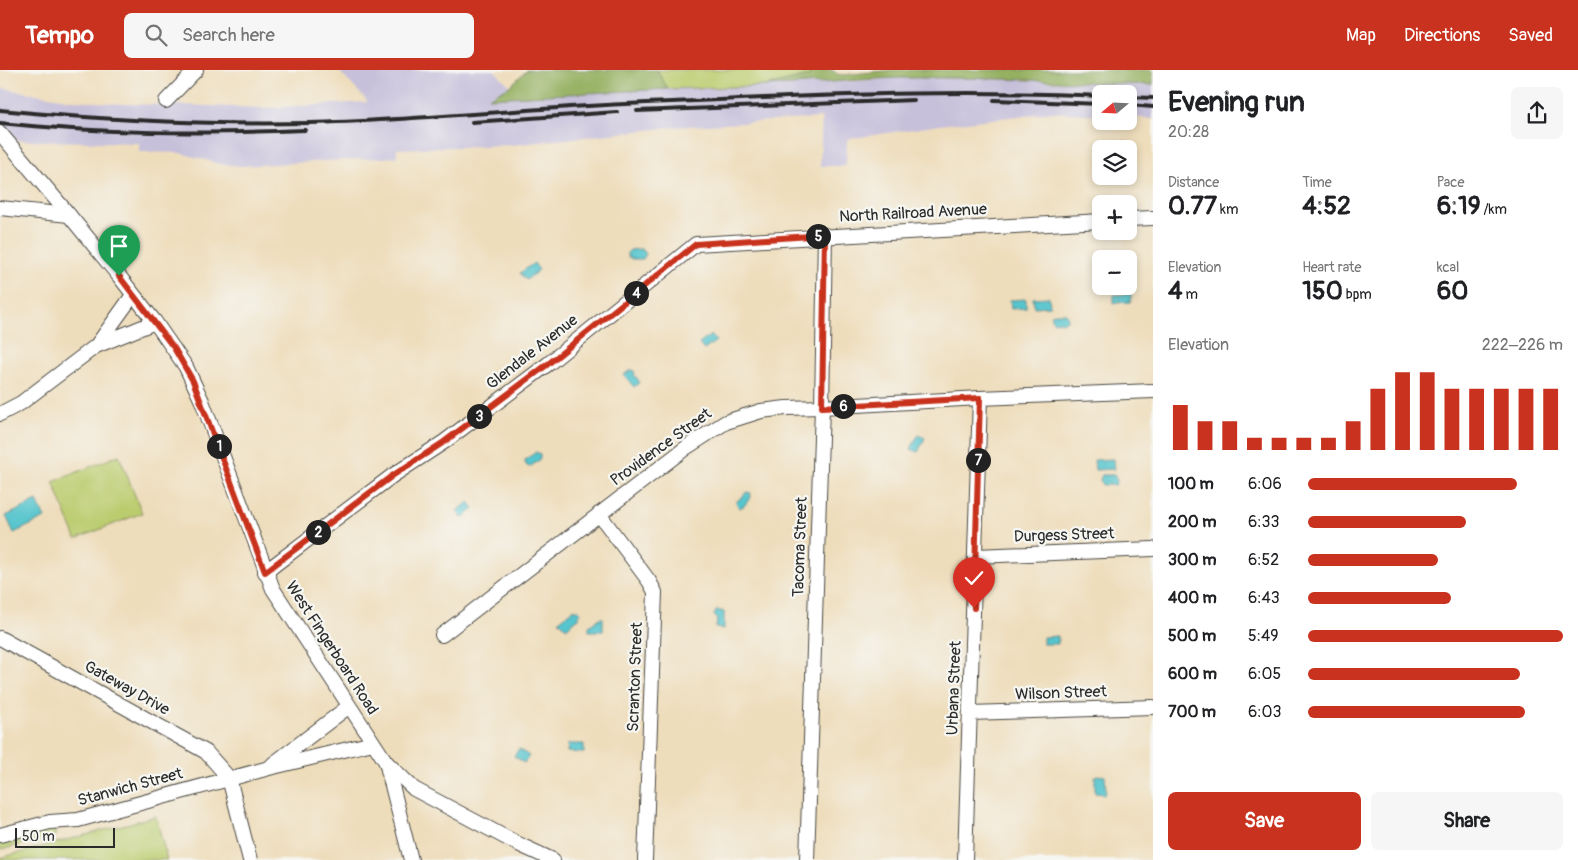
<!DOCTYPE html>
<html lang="en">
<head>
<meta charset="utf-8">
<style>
	:root { --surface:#fff; --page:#f6f6f6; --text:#202124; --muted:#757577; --accent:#c8321e }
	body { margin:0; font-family:Pangolin,sans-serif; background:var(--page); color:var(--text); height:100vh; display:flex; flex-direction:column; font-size:19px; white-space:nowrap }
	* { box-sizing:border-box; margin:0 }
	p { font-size:16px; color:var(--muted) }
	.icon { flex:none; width:28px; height:28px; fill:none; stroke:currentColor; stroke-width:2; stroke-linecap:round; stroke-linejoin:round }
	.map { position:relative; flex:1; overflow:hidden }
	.details { display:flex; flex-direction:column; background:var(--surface); width:425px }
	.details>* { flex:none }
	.needle { width:32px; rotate:251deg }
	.controls { position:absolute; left:1092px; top:15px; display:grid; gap:10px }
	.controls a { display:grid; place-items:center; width:45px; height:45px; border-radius:8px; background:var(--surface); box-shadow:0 2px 8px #0003; font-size:25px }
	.scale { position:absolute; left:15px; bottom:12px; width:100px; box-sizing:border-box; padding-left:5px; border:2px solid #2b2b2b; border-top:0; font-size:14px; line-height:18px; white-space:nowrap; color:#2b2b2b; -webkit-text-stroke:4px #f6f6f2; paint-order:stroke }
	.pin { position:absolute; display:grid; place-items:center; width:42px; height:42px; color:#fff; margin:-51px -21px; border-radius:50% 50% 50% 0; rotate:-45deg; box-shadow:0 0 5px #0007 }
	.pin .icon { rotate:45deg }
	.km { position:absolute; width:25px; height:25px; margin:-12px; border-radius:50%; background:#222; color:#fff; font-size:14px; line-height:25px; text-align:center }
	.round { display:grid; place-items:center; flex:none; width:52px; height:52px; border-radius:8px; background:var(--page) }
	.summary { display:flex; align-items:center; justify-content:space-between; height:85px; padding:0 15px }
	h1 { font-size:28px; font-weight:700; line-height:38px }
	.figures { display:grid; grid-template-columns:repeat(3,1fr); gap:8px; height:85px; padding:5px 15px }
	.figures div { display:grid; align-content:center }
	.figures b { font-size:25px; font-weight:700 }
	.figures small { font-size:14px; font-weight:400 }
	.figures p { font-size:14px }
	.chart { height:140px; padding:10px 15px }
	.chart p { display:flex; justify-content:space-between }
	.chart svg { width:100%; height:90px; margin-top:5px; stroke:var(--accent); stroke-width:6 }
	.button { display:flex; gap:10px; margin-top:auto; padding:10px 15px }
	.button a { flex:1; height:58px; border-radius:8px; background:var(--accent); color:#fff; font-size:20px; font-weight:700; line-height:58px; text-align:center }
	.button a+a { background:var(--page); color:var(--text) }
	ul { padding:0 15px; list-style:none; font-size:16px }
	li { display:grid; grid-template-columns:80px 60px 1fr; align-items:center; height:38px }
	li i { height:12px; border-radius:6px; background:var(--accent) }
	header { display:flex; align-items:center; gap:30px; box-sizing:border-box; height:70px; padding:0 25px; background:var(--accent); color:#fff }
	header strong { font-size:24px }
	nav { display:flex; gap:28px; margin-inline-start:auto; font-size:18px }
	.search { width:350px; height:45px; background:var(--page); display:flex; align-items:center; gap:12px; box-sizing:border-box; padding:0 18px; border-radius:8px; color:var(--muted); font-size:19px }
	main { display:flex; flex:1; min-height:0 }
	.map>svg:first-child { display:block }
	.industrial { fill:#c6c0da }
	.green { fill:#bbcc6e; stroke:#737c4c }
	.forest { fill:#94b061; stroke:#606e46 }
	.water { fill:#57c5cd; stroke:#41787c }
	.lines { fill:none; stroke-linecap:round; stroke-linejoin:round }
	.minor-casing { stroke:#484641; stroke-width:16 }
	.minor { stroke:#fff; stroke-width:14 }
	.rail { stroke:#2b2b2b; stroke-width:4 }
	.route-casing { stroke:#fff; stroke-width:10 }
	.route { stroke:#c8321e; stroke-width:6 }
	.labels { text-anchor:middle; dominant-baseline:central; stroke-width:4.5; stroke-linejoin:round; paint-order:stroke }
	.street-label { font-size:16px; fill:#2b2b2b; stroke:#f6f6f2 }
</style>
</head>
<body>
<header>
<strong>Tempo</strong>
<div class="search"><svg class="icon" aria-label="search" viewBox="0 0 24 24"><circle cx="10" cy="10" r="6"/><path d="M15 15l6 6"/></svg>Search here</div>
<nav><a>Map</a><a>Directions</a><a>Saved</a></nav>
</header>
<main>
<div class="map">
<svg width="1153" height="790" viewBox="0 0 1153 790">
	<rect width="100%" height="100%" fill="#f6f6f2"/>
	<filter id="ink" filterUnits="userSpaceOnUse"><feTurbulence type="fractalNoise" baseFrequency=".02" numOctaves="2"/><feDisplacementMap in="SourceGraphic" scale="10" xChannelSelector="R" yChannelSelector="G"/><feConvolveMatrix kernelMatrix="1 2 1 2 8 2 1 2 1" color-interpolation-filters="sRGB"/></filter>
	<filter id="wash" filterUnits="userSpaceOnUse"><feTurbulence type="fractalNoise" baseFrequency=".0096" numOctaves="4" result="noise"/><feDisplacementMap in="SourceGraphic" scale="20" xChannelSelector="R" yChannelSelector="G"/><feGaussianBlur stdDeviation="1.12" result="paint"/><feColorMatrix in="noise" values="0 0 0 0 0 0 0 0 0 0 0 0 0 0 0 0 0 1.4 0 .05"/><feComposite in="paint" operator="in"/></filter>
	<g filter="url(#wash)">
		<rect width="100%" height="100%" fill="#edb"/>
		<!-- industrial -->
		<polygon class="industrial" points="338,0 494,0 510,16 490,28 668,19 796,15 903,8 964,8 1153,15 1153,49 1129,47 1129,24 1101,24 1101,45 1054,42 940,55 847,69 846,96 820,96 822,48 674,57 512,75 397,79 397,87 241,96 220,94 180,83 139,82 139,73 0,70 0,18 73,30 122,34 180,35 265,38 368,32"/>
		<!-- green -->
		<g class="green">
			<polygon points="657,0 811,0 809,6 766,16 668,19"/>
			<polygon points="119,385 142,443 76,469 53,412"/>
			<polygon points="156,746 167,790 0,790 0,788"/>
			<polygon points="48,758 54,761 57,765 0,780 0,771"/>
		</g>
		<!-- forest -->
		<g class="forest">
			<polygon points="527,0 657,0 668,19 488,28 510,16"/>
			<path d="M811,0H832L837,4L843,5L894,0H1153V15C1071,12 989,7 906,8C860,8 813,15 766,16L809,6Z"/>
		</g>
		<!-- water -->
		<g class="water">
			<rect x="1110" y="71" width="16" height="8"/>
			<polygon points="641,179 644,181 646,184 643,189 632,189 627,186 627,183 630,180"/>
			<polygon points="534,193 539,200 526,210 520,203"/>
			<polygon points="1131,224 1131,232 1114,233 1114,225"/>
			<polygon points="1049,227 1050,236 1034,237 1033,228"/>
			<polygon points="1026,229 1026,238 1011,239 1010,230"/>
			<polygon points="1055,243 1066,243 1068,249 1064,252 1059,251 1054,252 1051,248 1052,244"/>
			<polygon points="711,265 716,271 704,280 699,274"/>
			<polygon points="630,300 633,300 635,303 634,305 640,312 634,317 624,305"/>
			<polygon points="918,365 925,368 918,382 911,379"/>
			<polygon points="536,382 540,384 540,389 530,397 527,396 525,393 525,390"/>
			<polygon points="1113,389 1114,399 1095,400 1094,390"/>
			<polygon points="1102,405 1114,405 1117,410 1115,415 1102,415 1100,410"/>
			<polygon points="747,422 751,423 750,428 744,436 739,438 736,432"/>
			<polygon points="37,431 45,448 14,463 6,446"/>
			<polygon points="469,432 474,439 462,448 457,441"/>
			<polygon points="574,539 575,541 578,539 581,543 578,545 580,547 566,558 559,551"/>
			<polygon points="717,540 724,542 724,559 716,558 717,549 714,545"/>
			<polygon points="600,548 603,548 603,561 589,561 589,556"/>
			<polygon points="1058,566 1058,574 1043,574 1043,567"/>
			<polygon points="568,674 584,674 584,683 567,682"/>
			<polygon points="519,679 529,686 524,693 514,686"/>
			<polygon points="1097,705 1105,706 1106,722 1104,724 1095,723 1095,707"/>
		</g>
	</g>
	<g filter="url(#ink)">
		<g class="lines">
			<!-- minor casing -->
			<g class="minor-casing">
				<g id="minor">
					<polyline points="166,31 196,0"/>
					<polyline points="0,63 69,145 119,206 155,252 186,297 202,331 273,519 386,692 414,719 518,774 553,790"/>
					<polyline points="0,138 69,145"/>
					<polyline points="1129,149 1153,148"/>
					<polyline points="97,275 133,225"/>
					<polyline points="0,344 21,333 96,276 155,252"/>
					<polyline points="599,444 649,511 655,522 645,790"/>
					<polyline points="976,486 1153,479"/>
					<polyline points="265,502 392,406 444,372 548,294 696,174 1101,151"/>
					<polyline points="442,565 687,377 726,352 761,341 786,338 822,337 980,328 1153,321"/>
					<polyline points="0,568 206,682 229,708 250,790"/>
					<polyline points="970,643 1153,637"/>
					<polyline points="386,692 411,790"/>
					<polyline points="273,694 348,637"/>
					<polyline points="0,765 50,752 78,750 269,698 373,673"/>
					<polyline points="807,790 822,337 825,165"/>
					<polyline points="965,790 980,328"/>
				</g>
			</g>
			<!-- minor -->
			<use href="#minor" class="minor"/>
			<!-- rail -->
			<g class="rail">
				<polyline points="1129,27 1153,28"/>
				<polyline points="994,30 1101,34"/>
				<polyline points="1129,35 1153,37"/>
				<path d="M0,40C103,50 206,55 310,53C397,51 483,43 570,37C619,34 669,32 719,30C847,24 974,20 1101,26"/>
				<polyline points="637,41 914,30"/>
				<polyline points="472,52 617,42"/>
				<path d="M0,53C103,64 201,64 305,60"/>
			</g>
		</g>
	</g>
	<g class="lines" filter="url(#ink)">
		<!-- route casing -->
		<g class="route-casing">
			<polyline id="route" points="119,206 174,278 193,311 265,502 392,406 444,372 548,294 696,174 825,165 822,337 980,328 974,538"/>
		</g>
		<!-- route -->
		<use href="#route" class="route"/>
	</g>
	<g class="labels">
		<!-- street labels -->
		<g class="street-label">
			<text transform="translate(913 143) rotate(-3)">North Railroad Avenue</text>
			<text transform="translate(532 282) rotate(-38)">Glendale Avenue</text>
			<text transform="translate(661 377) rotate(-36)">Providence Street</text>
			<text transform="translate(1064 465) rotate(-2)">Durgess Street</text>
			<text transform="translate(800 477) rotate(-88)">Tacoma Street</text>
			<text transform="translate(332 578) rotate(57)">West Fingerboard Road</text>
			<text transform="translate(635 607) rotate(-88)">Scranton Street</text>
			<text transform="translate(127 618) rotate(29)">Gateway Drive</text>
			<text transform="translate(954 618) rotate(-88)">Urbana Street</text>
			<text transform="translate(1061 623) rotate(-2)">Wilson Street</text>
			<text transform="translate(130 717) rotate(-15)">Stanwich Street</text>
		</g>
	</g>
</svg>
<div class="controls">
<a><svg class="needle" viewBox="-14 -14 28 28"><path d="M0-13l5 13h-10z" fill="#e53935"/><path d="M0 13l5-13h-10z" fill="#757577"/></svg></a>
<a><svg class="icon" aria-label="layers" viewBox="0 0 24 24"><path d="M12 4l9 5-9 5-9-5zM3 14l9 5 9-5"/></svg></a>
<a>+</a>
<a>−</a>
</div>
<div class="scale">50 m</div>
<div class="pin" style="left:119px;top:206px;background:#1e9e55"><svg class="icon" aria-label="arrive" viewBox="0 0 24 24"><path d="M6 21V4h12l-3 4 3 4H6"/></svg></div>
<div class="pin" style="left:974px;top:538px;background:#d93025"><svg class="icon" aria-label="check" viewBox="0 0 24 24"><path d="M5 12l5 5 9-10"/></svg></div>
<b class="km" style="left:219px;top:376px">1</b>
<b class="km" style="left:318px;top:462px">2</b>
<b class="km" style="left:479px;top:346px">3</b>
<b class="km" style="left:636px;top:223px">4</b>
<b class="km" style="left:818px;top:166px">5</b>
<b class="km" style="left:843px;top:336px">6</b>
<b class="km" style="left:978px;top:390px">7</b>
</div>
<section class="details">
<div class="summary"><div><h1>Evening run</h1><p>20:28</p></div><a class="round"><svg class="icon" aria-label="share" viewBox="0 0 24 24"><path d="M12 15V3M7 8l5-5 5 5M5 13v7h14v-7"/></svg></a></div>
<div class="figures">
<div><p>Distance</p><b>0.77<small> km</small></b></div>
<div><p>Time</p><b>4:52</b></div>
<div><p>Pace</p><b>6:19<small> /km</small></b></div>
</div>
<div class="figures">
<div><p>Elevation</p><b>4<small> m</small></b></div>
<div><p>Heart rate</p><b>150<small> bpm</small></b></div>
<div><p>kcal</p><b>60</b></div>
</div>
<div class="chart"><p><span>Elevation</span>222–226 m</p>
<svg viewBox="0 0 160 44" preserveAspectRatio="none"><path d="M5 44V22M15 44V30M25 44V30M35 44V38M45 44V38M55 44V38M65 44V38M75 44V30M85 44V14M95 44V6M105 44V6M115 44V14M125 44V14M135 44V14M145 44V14M155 44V14"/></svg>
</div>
<ul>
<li><b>100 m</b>6:06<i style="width:82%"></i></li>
<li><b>200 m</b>6:33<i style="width:62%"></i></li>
<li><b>300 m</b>6:52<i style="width:51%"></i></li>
<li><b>400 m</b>6:43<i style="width:56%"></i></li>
<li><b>500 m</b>5:49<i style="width:100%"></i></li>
<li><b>600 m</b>6:05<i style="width:83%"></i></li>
<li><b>700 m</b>6:03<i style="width:85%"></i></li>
</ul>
<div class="button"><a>Save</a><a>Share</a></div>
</section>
</main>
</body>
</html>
